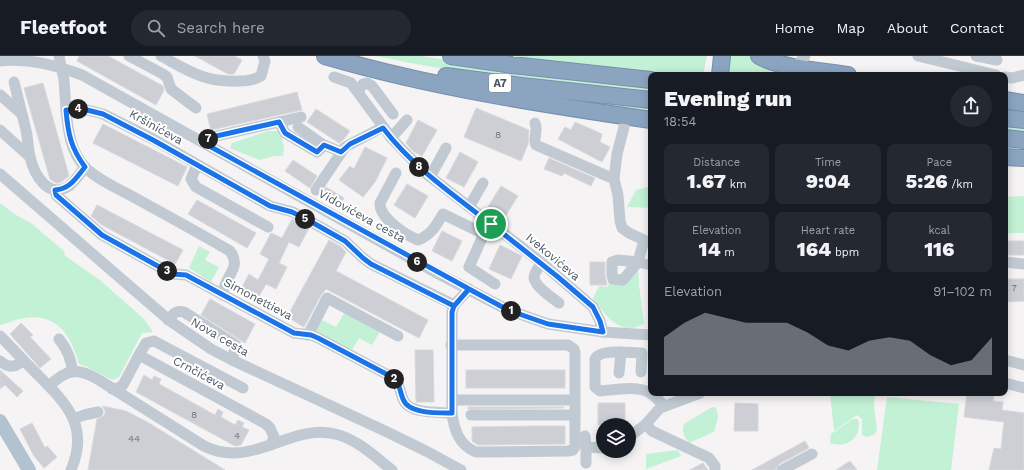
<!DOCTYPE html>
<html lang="en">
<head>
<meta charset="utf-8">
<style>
	:root { --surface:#171b24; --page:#242831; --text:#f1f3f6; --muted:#9ea1a6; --line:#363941; --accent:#8c9099 }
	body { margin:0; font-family:"Work Sans",sans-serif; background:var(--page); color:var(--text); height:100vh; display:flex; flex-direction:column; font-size:15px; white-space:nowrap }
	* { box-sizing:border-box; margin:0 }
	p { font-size:13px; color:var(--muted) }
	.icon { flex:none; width:22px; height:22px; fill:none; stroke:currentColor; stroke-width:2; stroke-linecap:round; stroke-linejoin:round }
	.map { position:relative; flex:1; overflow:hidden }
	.drawer { position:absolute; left:648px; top:16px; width:360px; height:324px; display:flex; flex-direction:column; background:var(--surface); border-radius:8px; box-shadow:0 2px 10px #0003 }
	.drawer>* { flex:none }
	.controls { position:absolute; left:596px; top:362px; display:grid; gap:8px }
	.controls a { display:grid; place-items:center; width:40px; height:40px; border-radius:50%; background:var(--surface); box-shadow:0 2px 10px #0003; font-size:20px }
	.pin { position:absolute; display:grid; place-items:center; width:34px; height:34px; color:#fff; margin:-17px; border:2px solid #fff; border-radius:50%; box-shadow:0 1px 4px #0007 }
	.km { position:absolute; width:20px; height:20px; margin:-10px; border-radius:50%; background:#222; color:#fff; font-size:11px; line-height:20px; text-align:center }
	.round { display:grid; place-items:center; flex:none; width:42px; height:42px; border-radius:21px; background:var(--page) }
	.headline { display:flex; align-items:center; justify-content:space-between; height:68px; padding:0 16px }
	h1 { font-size:22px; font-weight:800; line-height:30px }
	.metrics { display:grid; grid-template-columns:repeat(3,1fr); gap:6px; height:68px; padding:4px 16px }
	.metrics div { display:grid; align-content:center; border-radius:8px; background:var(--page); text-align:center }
	.metrics b { font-size:20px; font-weight:800 }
	.metrics small { font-size:11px; font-weight:400 }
	.metrics p { font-size:11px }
	.chart { height:112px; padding:8px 16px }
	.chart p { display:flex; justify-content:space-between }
	.chart svg { width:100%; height:72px; margin-top:4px; fill:var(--accent); opacity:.7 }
	header { display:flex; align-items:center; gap:24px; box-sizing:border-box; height:56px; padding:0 20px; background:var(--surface); border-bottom:1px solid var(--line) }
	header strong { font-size:19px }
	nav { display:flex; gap:22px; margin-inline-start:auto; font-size:14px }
	.search { width:280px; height:36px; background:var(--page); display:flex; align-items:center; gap:10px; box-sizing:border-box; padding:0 14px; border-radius:22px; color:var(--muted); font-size:15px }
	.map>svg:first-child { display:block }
	.green { fill:#c3f1d5 }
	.building { fill:#cdcfd5; stroke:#d7d9de }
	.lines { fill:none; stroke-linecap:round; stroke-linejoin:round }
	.highway-casing { stroke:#7690ad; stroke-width:18 }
	.minor { stroke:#c1cad2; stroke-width:11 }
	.major { stroke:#b3c2d1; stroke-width:14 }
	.highway { stroke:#8ba5c1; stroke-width:16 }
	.route-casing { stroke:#fff; stroke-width:8 }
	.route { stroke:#1a73e8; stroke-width:5 }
	.labels { text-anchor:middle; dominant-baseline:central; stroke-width:4; stroke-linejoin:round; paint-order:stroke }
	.number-label { font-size:10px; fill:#6b747e }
	.shield { fill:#fff; stroke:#808990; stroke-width:1 }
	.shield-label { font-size:11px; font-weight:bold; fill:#4a5661 }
	.street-label { font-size:12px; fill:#4a5661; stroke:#fff }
</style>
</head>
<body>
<header>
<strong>Fleetfoot</strong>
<div class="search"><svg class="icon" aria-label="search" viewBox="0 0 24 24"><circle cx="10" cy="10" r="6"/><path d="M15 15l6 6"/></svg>Search here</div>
<nav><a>Home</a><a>Map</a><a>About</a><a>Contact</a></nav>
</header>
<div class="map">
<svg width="1024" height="414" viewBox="0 0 1024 414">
	<rect width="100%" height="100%" fill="#f5f3f3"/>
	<!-- green -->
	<g class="green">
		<path d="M376,0H422L492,12L651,29V38C559,28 467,20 376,0Z"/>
		<polygon points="492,0 707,0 703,19 659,19"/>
		<polygon points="727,0 750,0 756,4 828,19 726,19"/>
		<polygon points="499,33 651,52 651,60"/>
		<polygon points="1005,67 1024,69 1024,78 1005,76"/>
		<path d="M268,75H280C283,80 281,85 284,90L283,100H274L259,104L230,92L232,87Z"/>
		<polygon points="651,130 651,152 627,151 636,134"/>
		<polygon points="1024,140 1024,177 1005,177 1005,141"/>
		<path d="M0,147L16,159L31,167L65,196L64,199L101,225L144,263L153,276L142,277L119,321L112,324L89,312L79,308C71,280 58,257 24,262C16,263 8,267 0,269Z"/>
		<polygon points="199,190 210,196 205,204 219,211 211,226 189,212"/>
		<path d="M638,210L639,229L644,268C640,269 636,272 632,272C613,273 603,255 593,242L599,230L608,231L609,226Z"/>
		<polygon points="345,256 380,275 372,289 359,282 352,294 315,277 322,264 336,271"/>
		<polygon points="830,337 875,337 874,351 877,374 875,378 867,381 862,379 862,363 857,359 834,375"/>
		<polygon points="887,341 959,348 951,414 877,414"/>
		<path d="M712,351H715C721,359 716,368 714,376L689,387C685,381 681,376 684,368Z"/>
		<path d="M853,363H858C863,381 847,393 830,387L831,378Z"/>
		<polygon points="678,394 681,400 646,413 646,398"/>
	</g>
	<!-- building -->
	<g class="building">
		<polygon points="79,0 108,0 163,30 164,34 156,49 77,5"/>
		<polygon points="195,0 234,0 242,4 234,18 228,18"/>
		<polygon points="43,27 69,120 60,127 56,127 50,123 24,32"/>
		<polygon points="297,36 302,54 211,74 207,58"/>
		<polygon points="476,52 529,74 528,88 521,105 464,81"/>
		<polygon points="316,53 350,75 344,83 339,87 307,66"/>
		<polygon points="418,64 437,74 422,100 414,96 406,87"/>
		<polygon points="575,66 602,78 600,86 610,91 602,106 558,83 565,71 571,74"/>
		<polygon points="103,68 187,111 178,130 93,87"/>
		<polygon points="365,91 387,102 375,126 363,141 339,124 350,110 354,113"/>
		<polygon points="460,96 478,106 464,131 446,122"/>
		<polygon points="549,102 595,122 591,130 564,117 562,120 544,113"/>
		<polygon points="293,104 317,120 310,132 285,115"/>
		<polygon points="407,128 428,140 415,162 394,149"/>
		<polygon points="501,130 518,140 503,164 486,154"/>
		<polygon points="326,131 344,142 340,150 321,138"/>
		<polygon points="197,144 256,177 247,192 188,158"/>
		<polygon points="97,149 183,194 175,208 102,169 91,160"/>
		<polygon points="292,163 309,172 299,191 289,186 279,207 287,211 276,233 266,228 258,242 241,233 249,218 258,224 269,203 260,198 271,177 282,182"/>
		<polygon points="442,175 462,185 452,205 432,195"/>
		<polygon points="329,184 341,191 346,196 336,215 428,264 419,282 326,233 321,239 304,271 287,261"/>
		<rect x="1005" y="185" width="19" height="14"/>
		<polygon points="500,189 522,200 511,223 489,213"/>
		<polygon points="590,206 605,206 605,219 607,229 590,229"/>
		<polygon points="1005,223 1024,223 1024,245 1005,246"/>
		<polygon points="210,243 255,268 245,287 201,259"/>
		<polygon points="21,267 33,279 30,281 51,303 40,312 10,278"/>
		<polygon points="415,294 433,294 434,346 416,346"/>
		<polygon points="0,314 23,335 17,341 5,329 0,333"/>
		<rect x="466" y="314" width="99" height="18"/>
		<polygon points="144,319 152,324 154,320 161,323 159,328 215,359 218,353 223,356 221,361 235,369 238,364 244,367 242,371 249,374 241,389 235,390 136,336"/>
		<polygon points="967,337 994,337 993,345 1003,346 1002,354 1024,357 1024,414 989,414 994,392 1001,393 1004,366 964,361"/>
		<rect x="598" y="347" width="27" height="22"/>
		<polygon points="735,347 758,348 758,375 734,375"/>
		<polygon points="102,350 126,355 149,367 225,414 88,414 97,363 102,361 105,358 105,354"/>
		<polygon points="468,351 564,351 564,352 468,353"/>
		<polygon points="32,367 45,392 47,390 57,401 44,412 34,400 20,373"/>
		<polygon points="533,370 565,370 565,388 478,389 472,385 472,371"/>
		<polygon points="805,385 809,392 779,408 775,414 752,414"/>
		<polygon points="850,405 857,414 836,414"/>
		<polygon points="703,407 708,414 690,414"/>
	</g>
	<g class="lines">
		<!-- highway casing -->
		<g class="highway-casing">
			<g id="highway">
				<path d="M325,0C431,31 541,48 651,64"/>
				<polyline points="451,0 512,9 651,24"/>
				<path d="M759,0C780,12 823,15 848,19"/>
				<polyline points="720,19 722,0"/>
				<polyline points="446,20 522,30 651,44"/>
				<polyline points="1005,44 1024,47"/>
				<polyline points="1005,62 1024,64"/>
				<polyline points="1005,82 1024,84"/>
				<polyline points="1005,101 1024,102"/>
			</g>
		</g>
		<!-- minor -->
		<g class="minor">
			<polyline points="59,0 64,24 66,54 83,53 103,58 153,83 270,150 293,156 308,164 345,185 363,202 371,208 454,249"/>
			<polyline points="129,0 163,18 167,21 171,33 196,52"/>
			<path d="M161,0C189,15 205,27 240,25C248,25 254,24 261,20L265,5L263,0"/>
			<polyline points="918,0 996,19"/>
			<polyline points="976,0 997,4"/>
			<path d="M0,5C29,2 55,9 82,19L435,216L508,254L548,268L603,276L651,279"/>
			<polyline points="792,10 799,7 805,0"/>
			<polyline points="334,21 351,27 393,84 424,116 542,207 593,251 600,265 603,276"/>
			<polyline points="1005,21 1012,22 1024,19"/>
			<path d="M14,26C18,42 22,58 26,74C28,83 28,92 30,101C34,118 48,144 69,130C75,125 80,118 85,111"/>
			<polyline points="358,35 363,28 367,27 372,30 393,58"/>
			<polyline points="0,39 22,58"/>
			<path d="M66,54C68,74 70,95 85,111C97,124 121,134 137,143C168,160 199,177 230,195C243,213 223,220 223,239"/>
			<polyline points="279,66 285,77 317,96 324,89"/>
			<path d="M535,67C539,77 532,82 536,89L614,123"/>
			<polyline points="298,71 322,88 341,96"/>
			<polyline points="624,71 617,98 614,123 618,139 620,165 622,172 629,177 644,184 638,206 651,209"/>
			<polyline points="0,74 30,101"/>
			<polyline points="391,82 407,64"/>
			<polyline points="202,86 212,81 301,61"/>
			<polyline points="197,109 191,123 196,131 268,171"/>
			<path d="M396,117L380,147C379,162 406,179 418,184C431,179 436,170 443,158L484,178"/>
			<polyline points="0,118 170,265 211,293 232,304 385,375 426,395 461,414"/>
			<polyline points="430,121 446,92"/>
			<path d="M55,134L56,139L102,179L172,218L186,219L294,277L311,279L318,282L392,321C401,330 399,333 403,343C408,358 438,356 452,357V256L454,249L469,233"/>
			<polyline points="316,134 345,91 383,71"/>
			<polyline points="469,151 483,127"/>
			<polyline points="487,174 482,182 469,211 495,228"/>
			<polygon points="618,204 638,206 623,224 613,223 612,219 612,206"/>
			<polyline points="1005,206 1024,208"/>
			<path d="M542,207C539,211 534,216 534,222C535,230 552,242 559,247"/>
			<path d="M168,264C173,258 176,254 184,256L236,289L232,304"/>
			<polyline points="308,279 327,242 398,280"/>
			<path d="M0,280C12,292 24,305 37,318C66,347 90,370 71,414"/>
			<path d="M59,283C67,293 72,303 72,316"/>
			<polyline points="451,289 568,289 574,293 575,296 575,344 452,344"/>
			<polyline points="139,299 146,287 154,285 243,332"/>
			<polyline points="1005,304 1024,309"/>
			<path d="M0,305C9,312 15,312 23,304"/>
			<path d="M641,316L642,297C631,297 600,292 595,303V331L600,335C613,334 638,329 650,337C655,340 659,345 664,349"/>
			<polyline points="619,317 621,296"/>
			<polyline points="1005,327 1024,332"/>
			<path d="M49,330C67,313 77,311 99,324L204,390C252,414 290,367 335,378C357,383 374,400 392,414"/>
			<polyline points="112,333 119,332 123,329 139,299 266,368 270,372 274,381 271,389"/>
			<path d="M452,357C454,374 459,389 476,396L568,395L573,394L575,391V344"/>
			<polyline points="471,359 575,359"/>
			<polyline points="74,363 84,359 98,356"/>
			<polyline points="646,368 652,375 709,402 715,410 715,414"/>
			<polyline points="585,380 586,391 603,392"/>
			<polyline points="629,381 646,368 660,352 700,337"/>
			<polyline points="586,407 586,391"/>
			<polyline points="782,414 812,398"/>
		</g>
		<!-- major -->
		<polyline class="major" points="0,365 29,414"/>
		<!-- highway -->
		<use href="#highway" class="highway"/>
	</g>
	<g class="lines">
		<!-- route casing -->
		<g class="route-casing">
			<path id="route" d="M491,168L558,221L593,251L600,265L603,276L548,268L508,254L469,233L454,250L452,256V357C438,357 408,358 403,343C399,333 401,330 392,321L318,282L311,279L294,277L186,219L172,218L102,179L56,139L55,134C70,133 76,122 85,111C71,92 68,78 66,54L83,53L103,58L153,84L270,150L292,156L308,164L345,185L363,202L371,208L454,250L469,233L202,86L212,81L279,66L285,77L317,96L324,89L341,96L350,88L383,72C413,111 452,138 491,168"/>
		</g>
		<!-- route -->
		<use href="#route" class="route"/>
	</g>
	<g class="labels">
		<!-- number labels -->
		<g class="number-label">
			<text x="498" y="78">8</text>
			<text x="1014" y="231">7</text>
			<text x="194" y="358">8</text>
			<text x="237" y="379">4</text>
			<text x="134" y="382">44</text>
		</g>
		<!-- shield labels -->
		<rect class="shield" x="489" y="18" width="22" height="18" rx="3"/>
		<g class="shield-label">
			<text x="500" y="27">A7</text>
		</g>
		<!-- street labels -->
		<g class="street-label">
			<text transform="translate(156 71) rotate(29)">Kršinićeva</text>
			<text transform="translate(362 160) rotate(29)">Vidovićeva cesta</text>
			<text transform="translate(553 201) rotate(40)">Ivekovićeva</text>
			<text transform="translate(258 243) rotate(28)">Simonettieva</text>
			<text transform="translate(220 281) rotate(30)">Nova cesta</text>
			<text transform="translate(199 317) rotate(28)">Crnčićeva</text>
		</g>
	</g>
</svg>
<div class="controls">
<a><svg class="icon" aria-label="layers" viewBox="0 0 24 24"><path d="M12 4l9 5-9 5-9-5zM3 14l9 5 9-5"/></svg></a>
</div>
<div class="pin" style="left:491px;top:168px;background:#1e9e55"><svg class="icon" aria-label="arrive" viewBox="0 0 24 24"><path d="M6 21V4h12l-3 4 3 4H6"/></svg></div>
<b class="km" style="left:511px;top:255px">1</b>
<b class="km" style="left:394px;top:323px">2</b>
<b class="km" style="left:167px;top:215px">3</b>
<b class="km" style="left:78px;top:53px">4</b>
<b class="km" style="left:305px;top:163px">5</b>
<b class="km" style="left:417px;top:206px">6</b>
<b class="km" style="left:208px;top:83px">7</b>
<b class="km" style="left:419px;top:111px">8</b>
<section class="drawer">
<div class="headline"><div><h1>Evening run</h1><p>18:54</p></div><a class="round"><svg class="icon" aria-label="share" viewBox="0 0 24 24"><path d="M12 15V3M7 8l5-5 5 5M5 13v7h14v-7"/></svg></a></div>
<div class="metrics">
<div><p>Distance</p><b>1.67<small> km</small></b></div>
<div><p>Time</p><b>9:04</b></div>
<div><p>Pace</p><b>5:26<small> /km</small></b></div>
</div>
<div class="metrics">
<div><p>Elevation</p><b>14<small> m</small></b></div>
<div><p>Heart rate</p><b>164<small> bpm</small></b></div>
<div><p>kcal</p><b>116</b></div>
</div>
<div class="chart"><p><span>Elevation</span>91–102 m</p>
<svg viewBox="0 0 160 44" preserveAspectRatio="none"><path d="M0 44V21L10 12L20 6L30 9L40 12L50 12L60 12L70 18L80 26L90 29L100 23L110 21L120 23L130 32L140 38L150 35L160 21V44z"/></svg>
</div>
</section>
</div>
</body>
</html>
